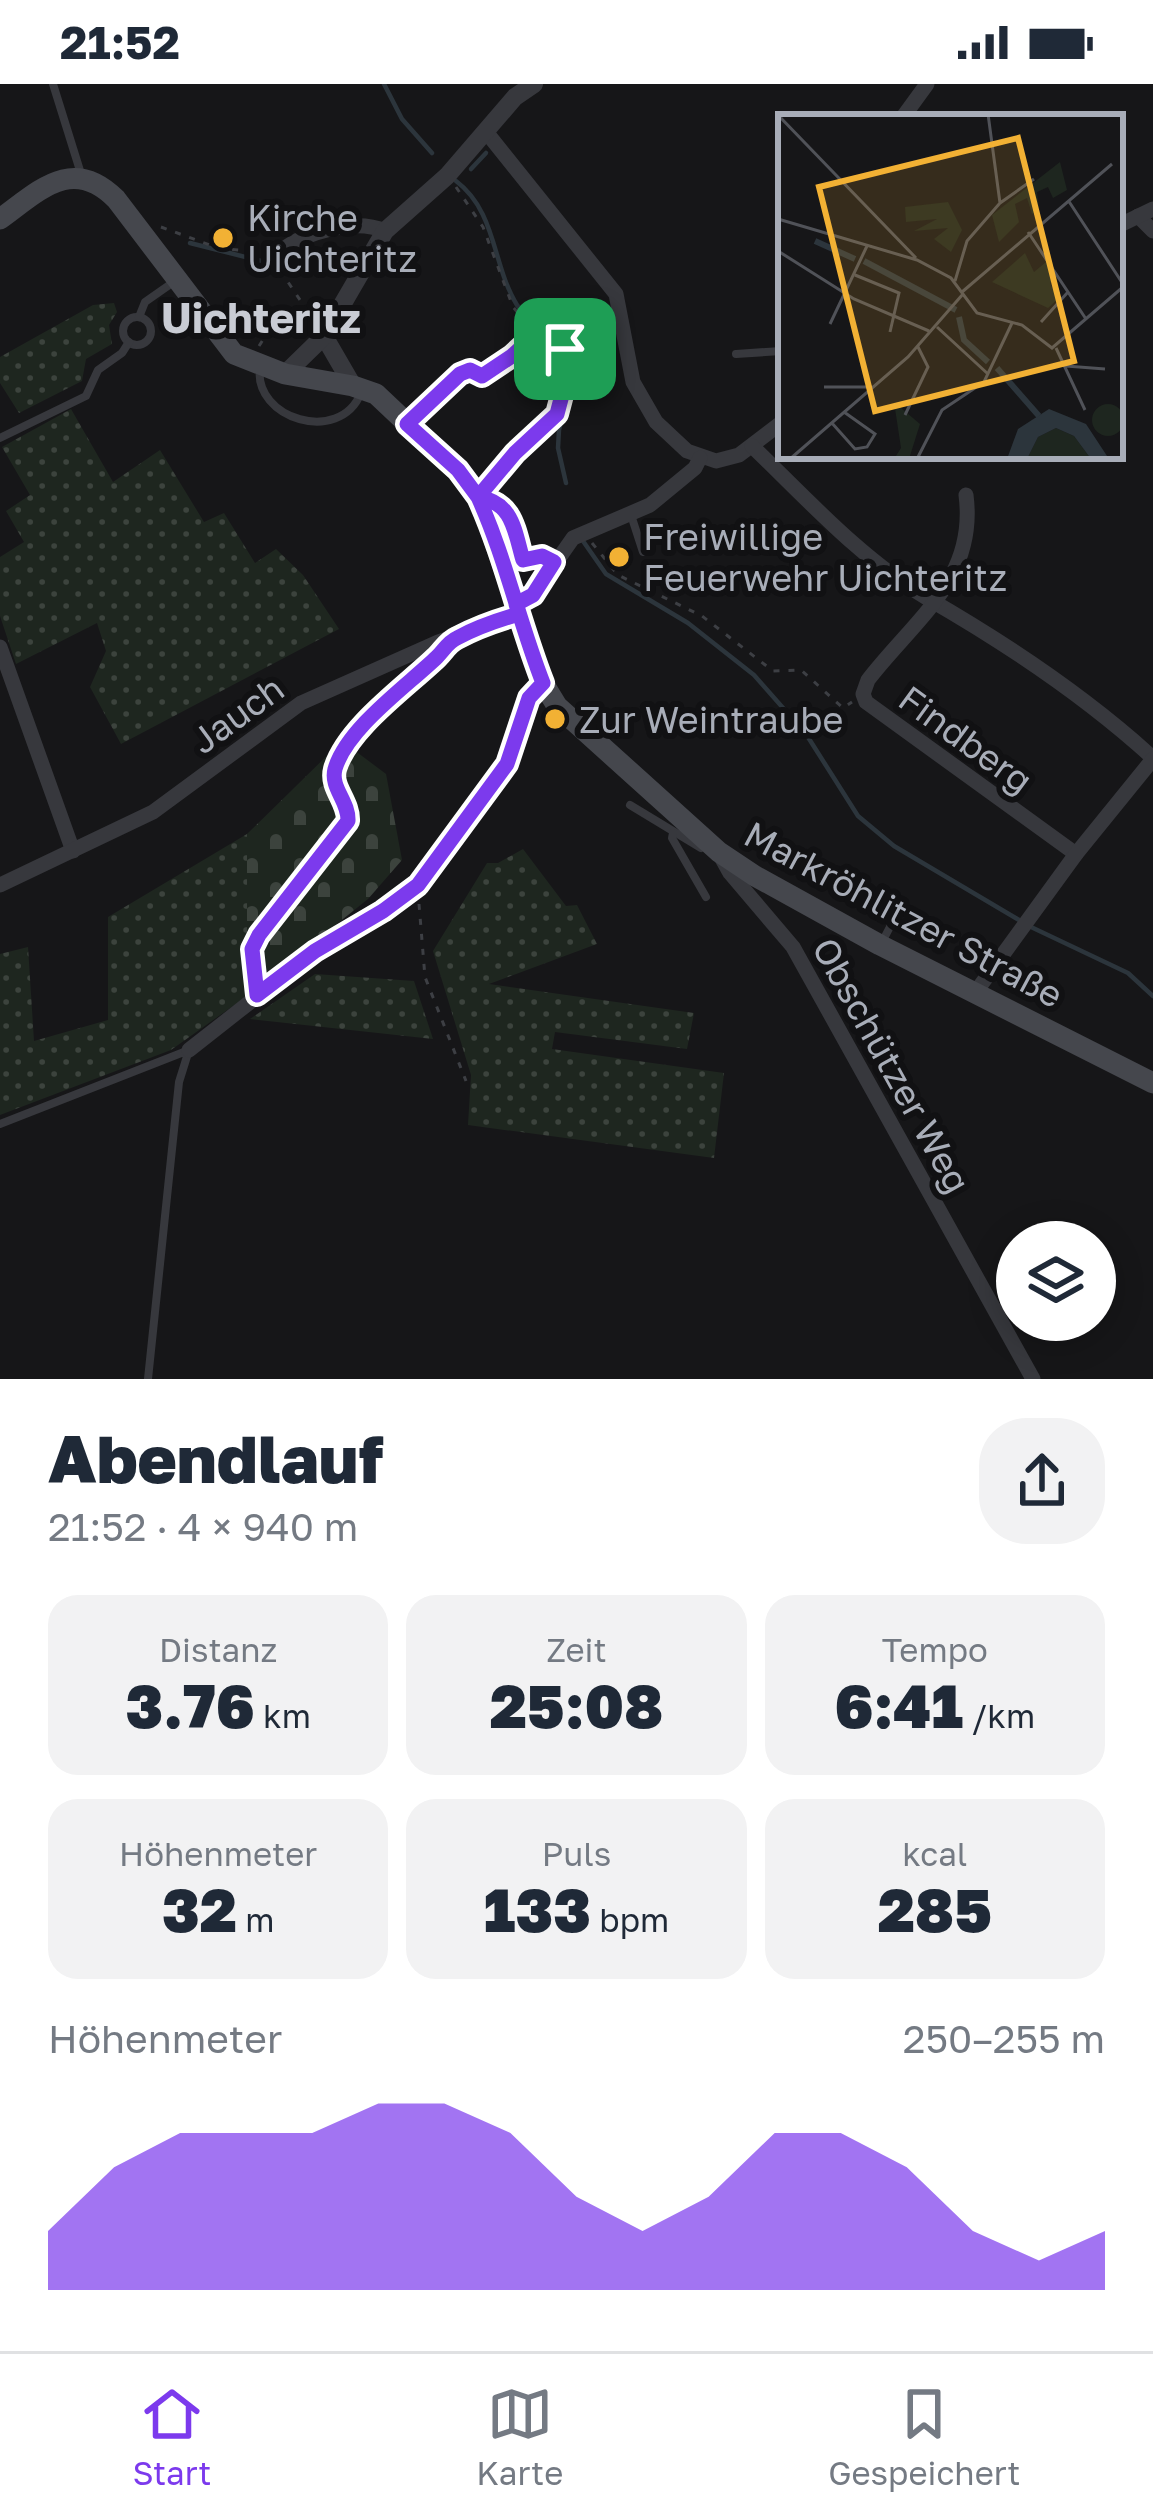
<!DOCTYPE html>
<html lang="de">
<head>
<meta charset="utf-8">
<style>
	:root { --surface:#fff; --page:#f2f2f3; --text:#1f2937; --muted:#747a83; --line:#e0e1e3; --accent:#7c3aed }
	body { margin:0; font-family:"Golos Text",sans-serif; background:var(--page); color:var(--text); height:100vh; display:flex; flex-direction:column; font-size:45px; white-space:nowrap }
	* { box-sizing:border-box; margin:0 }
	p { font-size:39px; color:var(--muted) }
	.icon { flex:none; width:66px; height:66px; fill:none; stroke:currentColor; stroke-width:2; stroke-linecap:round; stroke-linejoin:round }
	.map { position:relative; height:1295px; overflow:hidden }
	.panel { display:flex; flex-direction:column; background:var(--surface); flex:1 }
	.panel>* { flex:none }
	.tools { position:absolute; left:996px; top:1137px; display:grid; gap:24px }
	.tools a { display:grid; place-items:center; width:120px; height:120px; border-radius:50%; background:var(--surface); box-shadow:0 6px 30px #0003; font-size:60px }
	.pin { position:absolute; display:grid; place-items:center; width:102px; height:102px; color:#fff; margin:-51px; border-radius:24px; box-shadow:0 6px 18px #0006 }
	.round { display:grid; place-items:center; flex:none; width:126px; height:126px; border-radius:48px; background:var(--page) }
	.head { display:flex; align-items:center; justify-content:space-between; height:204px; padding:0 48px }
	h1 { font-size:66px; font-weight:800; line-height:90px }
	.figures { display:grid; grid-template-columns:repeat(3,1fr); gap:18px; height:204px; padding:12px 48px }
	.figures div { display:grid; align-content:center; border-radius:30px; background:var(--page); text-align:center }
	.figures b { font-size:60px; font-weight:800 }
	.figures small { font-size:33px; font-weight:400 }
	.figures p { font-size:33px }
	.chart { height:336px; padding:24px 48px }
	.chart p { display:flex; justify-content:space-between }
	.chart svg { width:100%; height:216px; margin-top:12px; fill:var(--accent); opacity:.7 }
	.status { display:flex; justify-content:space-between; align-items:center; height:84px; padding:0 60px; background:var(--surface); direction:ltr }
	.status svg { height:33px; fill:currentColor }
	.tabs { display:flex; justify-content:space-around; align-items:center; height:168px; border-top:3px solid var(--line); background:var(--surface); font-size:33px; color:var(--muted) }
	.tabs a { display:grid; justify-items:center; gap:6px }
	.tabs .on { color:var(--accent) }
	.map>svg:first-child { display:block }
	.green { fill:url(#green-dots) }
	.cemetery { fill:url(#cemetery-stones) }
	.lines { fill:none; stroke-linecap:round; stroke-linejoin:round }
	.stream { stroke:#2c353c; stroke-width:4.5 }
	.path { stroke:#3d3f44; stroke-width:3; stroke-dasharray:6 9; stroke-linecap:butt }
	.service { stroke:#37383d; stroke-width:8 }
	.minor { stroke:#37383d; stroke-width:15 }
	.tertiary { stroke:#37383d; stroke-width:18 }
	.secondary { stroke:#45474d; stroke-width:21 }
	.route-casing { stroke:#fff; stroke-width:24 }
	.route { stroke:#7c3aed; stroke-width:15 }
	.poi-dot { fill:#f2b134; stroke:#111113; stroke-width:4.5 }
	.labels { text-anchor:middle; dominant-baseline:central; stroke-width:12; stroke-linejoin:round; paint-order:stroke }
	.poi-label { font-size:36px; fill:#a8adb8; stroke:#111113; text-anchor:start }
	.street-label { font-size:36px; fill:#a8adb8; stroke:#111113 }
	.quarter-label { font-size:42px; font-weight:bold; fill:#c9ccd4; stroke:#111113 }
	.inset-river { fill:none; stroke:#2c353c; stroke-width:6 }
	.inset-road { fill:none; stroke:#505258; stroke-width:3 }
	.view { fill:#f2b134; fill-opacity:0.15; stroke:#f2b134; stroke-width:6 }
	.inset-edge { fill:none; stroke:#a8adb8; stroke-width:6 }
</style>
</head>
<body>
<div class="status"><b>21:52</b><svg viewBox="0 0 49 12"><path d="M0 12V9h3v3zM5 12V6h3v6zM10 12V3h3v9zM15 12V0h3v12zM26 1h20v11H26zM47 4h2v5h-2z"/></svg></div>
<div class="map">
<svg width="1153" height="1295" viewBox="0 0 1153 1295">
	<defs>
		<pattern id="green-dots" width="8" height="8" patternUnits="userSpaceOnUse" patternTransform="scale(3)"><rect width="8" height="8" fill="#1e261f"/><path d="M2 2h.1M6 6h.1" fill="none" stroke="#3c433d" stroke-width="1.8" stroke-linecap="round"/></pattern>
		<pattern id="cemetery-stones" width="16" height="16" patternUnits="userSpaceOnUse" patternTransform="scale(3)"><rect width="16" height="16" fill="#1e261f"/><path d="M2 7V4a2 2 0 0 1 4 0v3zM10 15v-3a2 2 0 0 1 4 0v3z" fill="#3c433d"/></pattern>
	</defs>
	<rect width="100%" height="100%" fill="#161618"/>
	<!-- green -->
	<g class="green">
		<polygon points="114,219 117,228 109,241 112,260 86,275 82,297 19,329 0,299 0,273 93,221"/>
		<polygon points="71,325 113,398 160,366 204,438 224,429 255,479 276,465 303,491 339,545 121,660 90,603 106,567 97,539 16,580 0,532 0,473 24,458 6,427 30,411 2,363"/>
		<polygon points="247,750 247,912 171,966 0,1031 0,870 28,863 34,957 108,936 108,833"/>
		<polygon points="523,765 566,822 577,821 597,860 489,900 694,929 687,965 555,948 552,965 724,989 714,1074 468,1041 471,991 433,867 487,779 498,779"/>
		<polygon points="315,890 414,897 433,955 250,935"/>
	</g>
	<!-- cemetery -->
	<polygon class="cemetery" points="342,657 386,690 402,776 368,815 247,912 247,750"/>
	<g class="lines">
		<!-- stream -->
		<g class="stream">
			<polyline points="384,0 402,35 432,69"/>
			<polyline points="471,85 486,69"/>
			<path d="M456,97C497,128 492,181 517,221C533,246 567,248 575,279L559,346L558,364L566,399"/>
			<polyline points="190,159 281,182 297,181 360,166"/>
			<polyline points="583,457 606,490 688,539 754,591 806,650 858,732 894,762 1019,836"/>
			<polyline points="1031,843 1128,889 1153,912"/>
		</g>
		<!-- path -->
		<g class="path">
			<polyline points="456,103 483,143 513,223 523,235 565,264 571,277 557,330 488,400"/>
			<polyline points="161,143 218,164 267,169"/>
			<polyline points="280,186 300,216"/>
			<polyline points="259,262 280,229"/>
			<polyline points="575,276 613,270"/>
			<polyline points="490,286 538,248"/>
			<polyline points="592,459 618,491 702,532 773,587 801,586 843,624 852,618"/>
			<polyline points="356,653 390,614 435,576"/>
			<polyline points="419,820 425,893 466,997"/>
			<polyline points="256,899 252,865 259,851 348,737 348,731"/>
		</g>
		<!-- service -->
		<g class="service">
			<polyline points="53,0 82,93"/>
			<circle cx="137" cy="247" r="14"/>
			<polyline points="139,233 145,218 175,197"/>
			<polyline points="736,270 781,267"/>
			<path d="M260,284C253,334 339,362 361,309"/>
			<polyline points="408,339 460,290 470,286 482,292"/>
			<polyline points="0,354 86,312 98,286 122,269 129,258"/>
			<path d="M485,414C514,421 516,450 523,476"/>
			<polyline points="631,431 643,468"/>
			<polyline points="630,721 701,764"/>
			<path d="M348,723C332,698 331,686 349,662"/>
			<polyline points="673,749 672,754 706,813"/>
			<polyline points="880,807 901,822 881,860"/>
			<polyline points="0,1040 189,966 179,998 148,1295"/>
		</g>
		<!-- minor -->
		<g class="minor">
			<polyline points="903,33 927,0"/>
			<polyline points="487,49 616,210 633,298 656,338 687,367 716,377 739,371 781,339"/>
			<polyline points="1138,132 1153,147"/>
			<polyline points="1120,141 1153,125"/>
			<path d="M278,170C301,148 355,134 385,147"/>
			<path d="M752,362C806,414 862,476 927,514C1007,560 1085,612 1153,674"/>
			<path d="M966,411C977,495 915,535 868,596L863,610L866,618L1076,770"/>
			<polyline points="502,481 542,472 554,478"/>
			<polyline points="516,520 533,511 573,454 650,421 695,384 700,374"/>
			<polyline points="0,563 73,767"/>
			<polyline points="720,771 730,789 793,863 1033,1295"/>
			<polyline points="0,801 153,728 301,619 438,558 519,530"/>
			<polyline points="975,909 1076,770 1153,675"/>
			<polyline points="189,966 315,867 383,827 418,801 507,680 529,613 543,599"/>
		</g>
		<!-- tertiary -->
		<g class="tertiary">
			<polyline points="324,252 353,302"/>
			<polyline points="285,290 324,252 385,147 447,92 515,13 534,0"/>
		</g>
		<!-- secondary -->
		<path class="secondary" d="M0,135C39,107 72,71 116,115L234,270L285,290L353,302L376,310L466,395L482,421L543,599L557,622L719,768L755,792L880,861L1153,999"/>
	</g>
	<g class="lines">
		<!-- route casing -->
		<g class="route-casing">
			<path id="route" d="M565,265L571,277L557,330L515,369L478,413C505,472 519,538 543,599L529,614L507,680L418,801L383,827L315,867L257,911L252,865L259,851L348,737C349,717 330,704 335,685C347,644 407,602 437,573C444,566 448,558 457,554C477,543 498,536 519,530L516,520L533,511L554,478L542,472L523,476C514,445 513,419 478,413L458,386L407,340L460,290L470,286L482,292L512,272L540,246L565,265"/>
		</g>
		<!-- route -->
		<use href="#route" class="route"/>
	</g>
	<!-- markers -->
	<g class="poi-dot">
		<circle cx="223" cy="154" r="12"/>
		<circle cx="619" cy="473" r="12"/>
		<circle cx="555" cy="635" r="12"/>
	</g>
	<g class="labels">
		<!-- poi labels -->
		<g class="poi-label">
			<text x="247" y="133">Kirche<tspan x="247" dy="41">Uichteritz</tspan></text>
			<text x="643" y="452">Freiwillige<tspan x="643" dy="41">Feuerwehr Uichteritz</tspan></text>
			<text x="579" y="635">Zur Weintraube</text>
		</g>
		<!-- street labels -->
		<g class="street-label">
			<text transform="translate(237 630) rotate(-36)">Jauch</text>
			<text transform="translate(966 655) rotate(36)">Findberg</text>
			<text transform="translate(904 830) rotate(28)">Markröhlitzer Straße</text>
			<text transform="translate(892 981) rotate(61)">Obschützer Weg</text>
		</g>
		<!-- quarter labels -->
		<g class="quarter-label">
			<text x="261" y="233">Uichteritz</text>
		</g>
	</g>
	<!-- overview -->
	<g transform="translate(778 30)">
		<rect width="345" height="345" fill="#161618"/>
		<path d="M282,48L289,76L275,84L270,73L259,78L261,96L254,100L249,84L237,90L241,108L221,128L214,101ZM170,88L184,116L173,138L156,125L170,114L136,117L159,105L128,108L127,93ZM247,139L256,158L268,148L278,163L272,169L280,185L270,194L214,168ZM116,288L142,310L131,345H116L123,334ZM278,314L296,322L313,345H249L260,323Z" fill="#1e261f"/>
		<path d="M314 306a16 16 0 1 1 32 0a16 16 0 1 1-32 0Z" fill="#1e261f"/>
		<path d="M271,295L308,310L331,345H313L296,322L278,314L260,323L249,345H229L240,315Z" fill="#2c353c"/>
		<path class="inset-river" d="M37,127L77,145M86,147L178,196M181,203L186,226L210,248M219,254L261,302"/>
		<path class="inset-road" d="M210,0L222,89L256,65M0,1L138,144M290,86L345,170M0,105L139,146L173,164L199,199L244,211L274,234L345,173M250,118L308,205M0,137L76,185L151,217M77,161L121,179L112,218M177,167L189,127L222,89M184,178L334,50M263,208L290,178M52,210L89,132M159,213L210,260M278,234L307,296M288,252L327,255M46,273H94M127,301L150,253L140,233M53,308L77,335L89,333L97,320L66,298M12,345L130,243L185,180M139,345L164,296L206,268L234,209"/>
		<path class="view" d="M240,24L296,247L97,297L41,73Z"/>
		<rect width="345" height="345" class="inset-edge"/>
	</g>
</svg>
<div class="tools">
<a><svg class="icon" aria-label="layers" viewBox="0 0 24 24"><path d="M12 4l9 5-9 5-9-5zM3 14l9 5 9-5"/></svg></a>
</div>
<div class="pin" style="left:565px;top:265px;background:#1e9e55"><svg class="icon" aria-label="arrive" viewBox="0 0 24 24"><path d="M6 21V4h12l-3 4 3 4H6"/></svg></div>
</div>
<section class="panel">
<div class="head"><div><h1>Abendlauf</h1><p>21:52 · 4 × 940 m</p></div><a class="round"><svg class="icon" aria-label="share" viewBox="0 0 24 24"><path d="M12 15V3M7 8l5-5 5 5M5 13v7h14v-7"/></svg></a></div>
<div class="figures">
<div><p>Distanz</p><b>3.76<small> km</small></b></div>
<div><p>Zeit</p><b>25:08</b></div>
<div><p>Tempo</p><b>6:41<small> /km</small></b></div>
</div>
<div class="figures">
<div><p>Höhenmeter</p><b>32<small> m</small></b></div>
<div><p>Puls</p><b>133<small> bpm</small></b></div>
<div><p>kcal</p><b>285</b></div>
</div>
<div class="chart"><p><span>Höhenmeter</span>250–255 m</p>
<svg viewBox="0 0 160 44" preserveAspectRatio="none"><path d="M0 44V32L10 19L20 12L30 12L40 12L50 6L60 6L70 12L80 25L90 32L100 25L110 12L120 12L130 19L140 32L150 38L160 32V44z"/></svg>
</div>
</section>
<nav class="tabs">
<a class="on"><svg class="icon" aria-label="home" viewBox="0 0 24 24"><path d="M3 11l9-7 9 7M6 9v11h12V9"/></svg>Start</a>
<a><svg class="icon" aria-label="map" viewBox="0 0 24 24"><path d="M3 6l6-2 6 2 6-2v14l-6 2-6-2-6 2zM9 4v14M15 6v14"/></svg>Karte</a>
<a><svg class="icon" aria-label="saved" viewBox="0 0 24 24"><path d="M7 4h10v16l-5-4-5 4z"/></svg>Gespeichert</a>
</nav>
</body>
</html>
